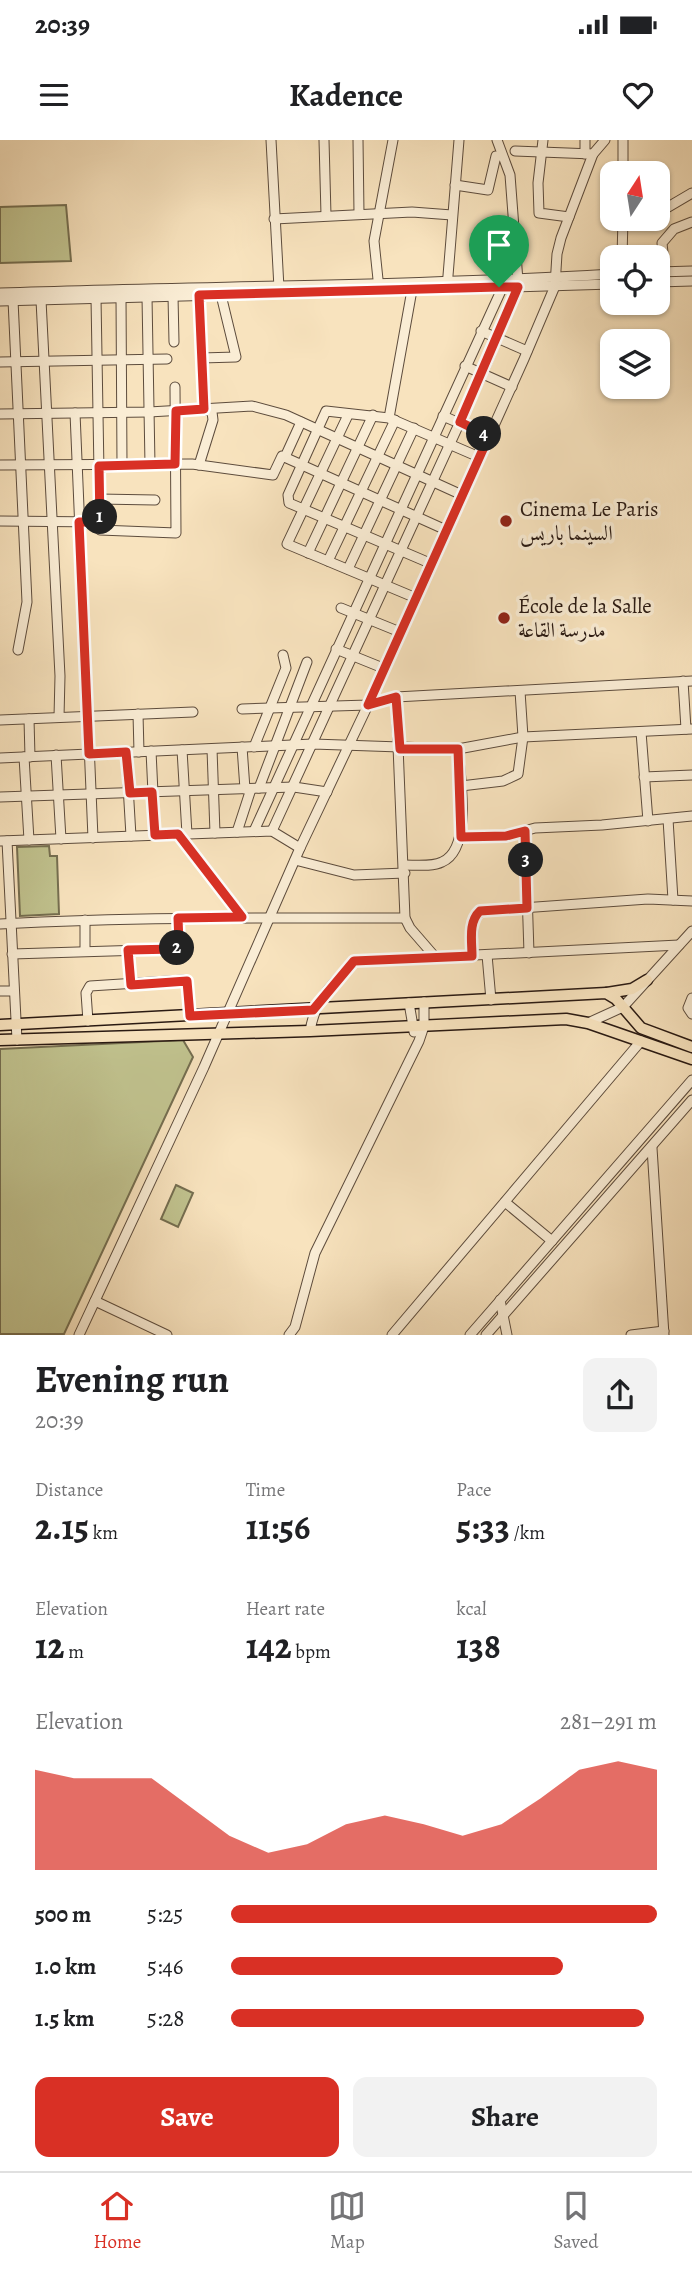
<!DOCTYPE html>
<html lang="en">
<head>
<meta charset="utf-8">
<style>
	:root { --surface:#fff; --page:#f2f2f2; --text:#202124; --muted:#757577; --line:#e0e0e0; --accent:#d93025 }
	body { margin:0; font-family:Alegreya,Amiri,serif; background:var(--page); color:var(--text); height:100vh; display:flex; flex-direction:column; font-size:26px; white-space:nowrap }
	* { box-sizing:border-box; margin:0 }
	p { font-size:23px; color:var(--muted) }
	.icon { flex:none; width:38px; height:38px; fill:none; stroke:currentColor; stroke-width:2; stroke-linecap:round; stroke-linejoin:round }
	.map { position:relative; height:1195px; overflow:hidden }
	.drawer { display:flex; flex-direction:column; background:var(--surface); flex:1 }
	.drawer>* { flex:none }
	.needle { width:46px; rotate:12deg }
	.fabs { position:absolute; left:600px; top:21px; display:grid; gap:14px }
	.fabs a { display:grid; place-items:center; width:70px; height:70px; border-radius:14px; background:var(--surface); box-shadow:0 2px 5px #0004; font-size:35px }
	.pin { position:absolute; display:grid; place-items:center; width:60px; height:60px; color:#fff; margin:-72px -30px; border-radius:50% 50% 50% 0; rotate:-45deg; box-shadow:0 0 7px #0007 }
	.pin .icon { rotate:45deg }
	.km { position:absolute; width:35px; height:35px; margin:-18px; border-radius:50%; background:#222; color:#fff; font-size:19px; line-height:35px; text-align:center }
	.round { display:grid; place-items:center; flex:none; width:74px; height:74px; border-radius:14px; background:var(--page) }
	.summary { display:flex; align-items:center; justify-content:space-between; height:119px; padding:0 35px }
	h1 { font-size:38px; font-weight:700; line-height:52px }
	.figures { display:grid; grid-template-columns:repeat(3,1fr); gap:10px; height:119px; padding:7px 35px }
	.figures div { display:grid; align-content:center }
	.figures b { font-size:35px; font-weight:700 }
	.figures small { font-size:19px; font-weight:400 }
	.figures p { font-size:19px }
	.chart { height:196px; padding:14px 35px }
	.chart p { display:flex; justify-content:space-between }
	.chart svg { width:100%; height:126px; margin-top:7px; fill:var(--accent); opacity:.7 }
	.button { display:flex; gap:14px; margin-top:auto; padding:14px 35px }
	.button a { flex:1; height:80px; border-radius:14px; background:var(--accent); color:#fff; font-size:28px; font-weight:700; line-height:80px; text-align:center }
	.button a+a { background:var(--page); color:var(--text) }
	ul { padding:0 35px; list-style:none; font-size:23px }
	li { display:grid; grid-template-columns:112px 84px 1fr; align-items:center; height:52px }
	li i { height:18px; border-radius:9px; background:var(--accent) }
	.status { display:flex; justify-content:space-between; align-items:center; height:49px; padding:0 35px; background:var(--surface); direction:ltr }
	.status svg { height:19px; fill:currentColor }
	header { display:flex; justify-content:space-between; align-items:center; height:91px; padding:0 35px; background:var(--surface); font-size:32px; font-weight:700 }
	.tabs { display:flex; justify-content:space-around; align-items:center; height:98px; border-top:2px solid var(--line); background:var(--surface); font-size:19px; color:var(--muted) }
	.tabs a { display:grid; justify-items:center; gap:4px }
	.tabs .current { color:var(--accent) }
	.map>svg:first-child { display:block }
	.green { fill:#c1c38f; stroke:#756e50; stroke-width:2 }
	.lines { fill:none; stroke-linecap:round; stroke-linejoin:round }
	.minor-casing { stroke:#5d4c3d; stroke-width:11 }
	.major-casing { stroke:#291912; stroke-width:13 }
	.minor { stroke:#faedd5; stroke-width:9 }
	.major { stroke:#f8e3be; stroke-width:10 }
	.route-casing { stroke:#fff; stroke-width:14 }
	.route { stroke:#d93025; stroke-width:9 }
	.poi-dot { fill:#8f2418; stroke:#faedd5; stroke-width:2.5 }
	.labels { text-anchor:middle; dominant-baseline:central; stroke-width:7; stroke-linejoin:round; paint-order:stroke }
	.poi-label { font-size:21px; fill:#291912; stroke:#faedd5; text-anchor:start }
</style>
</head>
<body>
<div class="status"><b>20:39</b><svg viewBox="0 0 49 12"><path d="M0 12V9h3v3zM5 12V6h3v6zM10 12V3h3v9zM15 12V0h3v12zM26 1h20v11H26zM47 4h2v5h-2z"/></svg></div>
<header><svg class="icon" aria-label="menu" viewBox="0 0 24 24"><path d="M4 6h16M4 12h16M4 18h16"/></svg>Kadence<svg class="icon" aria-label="heart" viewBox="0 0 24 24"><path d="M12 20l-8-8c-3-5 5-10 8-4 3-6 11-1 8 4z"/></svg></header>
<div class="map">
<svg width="692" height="1195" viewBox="0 0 692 1195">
	<rect width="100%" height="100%" fill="#f8e3be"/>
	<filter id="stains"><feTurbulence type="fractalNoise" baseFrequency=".00286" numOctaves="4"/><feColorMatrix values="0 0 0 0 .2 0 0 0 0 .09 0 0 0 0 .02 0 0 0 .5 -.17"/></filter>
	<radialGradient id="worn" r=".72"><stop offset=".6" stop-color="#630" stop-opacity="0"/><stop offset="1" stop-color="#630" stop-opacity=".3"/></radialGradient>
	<!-- green -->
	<g class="green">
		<polygon points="66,65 71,121 0,123 0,67"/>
		<polygon points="49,706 50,716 57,716 59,774 20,776 17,707"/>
		<polygon points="183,900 193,917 64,1194 0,1194 0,909"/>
		<polygon points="176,1045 193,1053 178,1087 161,1079"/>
	</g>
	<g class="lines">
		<!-- minor casing -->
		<g class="minor-casing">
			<g id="minor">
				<polyline points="271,0 279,148"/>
				<polyline points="324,0 326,75"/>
				<polyline points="358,0 359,73"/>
				<polyline points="497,0 510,35 518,141"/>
				<polyline points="543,0 538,43 539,73 569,77"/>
				<polyline points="623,0 623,33"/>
				<polyline points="515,11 593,14"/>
				<polyline points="585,14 585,0"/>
				<polyline points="455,45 488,50 496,16 502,16"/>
				<polyline points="658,73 692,53"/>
				<polyline points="274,79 412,72 452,75"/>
				<polyline points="622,117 623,79"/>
				<polyline points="659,132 692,131"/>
				<polyline points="658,142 692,141"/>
				<polyline points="666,142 662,103 674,89 692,82"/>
				<polyline points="513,147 612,144"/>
				<polyline points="447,148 459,0"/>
				<polyline points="379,149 374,101 393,0"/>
				<path d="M0,153C204,146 409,146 612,134"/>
				<polyline points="173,156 174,202"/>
				<polyline points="121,157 122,325"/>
				<polyline points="147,157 150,325"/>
				<polyline points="96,158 100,390 176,393 175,247"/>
				<polyline points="13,160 27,462 18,510"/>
				<polyline points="41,160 60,536 59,577"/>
				<polyline points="0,161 471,148"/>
				<polyline points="481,191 527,211"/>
				<polyline points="201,218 236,217 221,155"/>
				<polyline points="0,222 167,219"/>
				<polyline points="465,226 512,247"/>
				<polyline points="75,273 93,698"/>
				<polyline points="0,274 149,272 252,266 286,275 462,355"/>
				<polyline points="348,275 287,404 416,458"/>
				<polyline points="443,276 489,296"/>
				<polyline points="389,278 412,150"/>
				<polyline points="285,317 301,282"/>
				<polyline points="0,325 192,324 273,335 282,316 446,390"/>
				<polyline points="199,325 213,280 212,272 204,269 199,150"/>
				<polyline points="99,359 155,360"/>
				<polyline points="0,381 100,382"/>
				<polyline points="308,413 373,275"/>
				<polyline points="328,421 395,280"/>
				<polyline points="432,424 289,363 288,355 326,271 389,278 479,317"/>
				<polyline points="348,429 414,288"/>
				<polyline points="341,468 400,492"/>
				<polyline points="336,509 383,528"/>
				<polyline points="683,541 686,589"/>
				<polyline points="396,557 405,778 410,788 436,818"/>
				<polyline points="242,569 368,565 396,557 692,541"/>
				<polyline points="138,574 139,612"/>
				<polyline points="29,579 30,617"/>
				<polyline points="0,580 193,572"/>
				<polyline points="641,592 648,681"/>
				<polyline points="242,607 245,649"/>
				<polyline points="254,607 286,528 283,515"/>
				<polyline points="212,609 215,693"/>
				<polyline points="182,610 187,694"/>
				<polyline points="151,611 155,695"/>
				<polyline points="126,612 131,696"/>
				<polyline points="56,615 61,699"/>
				<polyline points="24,617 29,700"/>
				<polyline points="0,618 313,604 458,609 523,597 692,589"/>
				<polyline points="644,637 692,635"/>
				<polyline points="461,646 503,641 518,634 523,597 520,551"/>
				<polyline points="259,648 307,522"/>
				<polyline points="0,657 294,647 327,652"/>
				<polyline points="668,679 673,760"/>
				<polyline points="254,691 505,142"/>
				<polyline points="272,691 482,234 518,147"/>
				<polyline points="525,691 529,813"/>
				<polyline points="237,692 251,649"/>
				<polyline points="178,694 242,777"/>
				<polyline points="461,697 507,696 535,688 602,685 692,676"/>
				<polyline points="0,701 272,691 300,708"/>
				<polyline points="7,701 17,900"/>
				<polyline points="295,720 354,735 405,733"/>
				<path d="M404,725C416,725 432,727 442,722C473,709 460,636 458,609"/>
				<path d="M0,784C135,777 270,778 405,778"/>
				<polyline points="128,810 131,844"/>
				<polyline points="85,811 85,780"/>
				<polyline points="12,814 176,809 179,803 178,778"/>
				<polyline points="487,815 491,860"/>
				<polyline points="472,816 473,783 480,771 648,759 692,761"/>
				<polyline points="0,851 13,851"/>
				<polyline points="692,858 688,868 692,874"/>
				<polyline points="409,863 414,892"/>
				<polyline points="88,881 86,853 90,846 184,840 188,844 190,875"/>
				<polyline points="588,883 623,867 692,791"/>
				<path d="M310,891C316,856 332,846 354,821L679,805"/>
				<polyline points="652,1008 664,1195"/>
				<polyline points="505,1062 552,1101"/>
				<polyline points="500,1160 507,1195"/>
				<polyline points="95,1161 167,1195"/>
				<polyline points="79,1195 204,927 300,708 368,565 524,219 555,146 557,114 561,98 593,14 605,0"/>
				<polyline points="289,1195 295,1187 315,1113 419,901 424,886 424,862"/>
				<polyline points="392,1195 641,901"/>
				<polyline points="470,1195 692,940"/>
				<polyline points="486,1195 692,960"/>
				<polyline points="631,1195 664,1191"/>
			</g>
		</g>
		<!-- major casing -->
		<g class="major-casing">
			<g id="major">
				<polyline points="607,853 632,849 647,840"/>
				<polyline points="0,885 606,853 616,859 641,888 692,907"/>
				<polyline points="0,900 310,891 566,879 588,883 692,919"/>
			</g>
		</g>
		<!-- minor -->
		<use href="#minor" class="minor"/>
		<!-- major -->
		<use href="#major" class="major"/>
	</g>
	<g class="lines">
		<!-- route casing -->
		<g class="route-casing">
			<path id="route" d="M499,147H518L460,282L489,296L368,565L396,557L400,609H458L461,697L506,696L525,691L527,768L480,771C468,782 472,801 472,816L354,821L313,870L190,876L187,841L131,845L128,810L176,809L179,803L178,778L242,777L178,694L155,695L152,652L130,653L126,612L89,614L79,382H100L99,326L175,324L176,271L204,269L199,155Z"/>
		</g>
		<!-- route -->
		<use href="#route" class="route"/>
	</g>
	<!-- markers -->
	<g class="poi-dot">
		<circle cx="506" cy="381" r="7"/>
		<circle cx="504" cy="478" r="7"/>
	</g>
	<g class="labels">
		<!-- poi labels -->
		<g class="poi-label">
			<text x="520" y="369">Cinema Le Paris<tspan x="520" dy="24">السينما باريس</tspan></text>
			<text x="518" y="466">École de la Salle<tspan x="518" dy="24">مدرسة القاعة</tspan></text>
		</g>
	</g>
	<rect width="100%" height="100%" filter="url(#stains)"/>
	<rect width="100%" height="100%" fill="url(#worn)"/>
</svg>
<div class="fabs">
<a><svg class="needle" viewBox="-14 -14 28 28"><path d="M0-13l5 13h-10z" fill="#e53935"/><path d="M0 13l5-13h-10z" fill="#757577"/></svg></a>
<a><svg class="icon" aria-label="locate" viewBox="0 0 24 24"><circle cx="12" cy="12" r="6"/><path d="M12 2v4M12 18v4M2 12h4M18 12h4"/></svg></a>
<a><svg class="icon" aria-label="layers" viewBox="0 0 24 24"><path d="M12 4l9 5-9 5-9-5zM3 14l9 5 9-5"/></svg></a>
</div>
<div class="pin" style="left:499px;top:147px;background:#1e9e55"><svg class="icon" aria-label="arrive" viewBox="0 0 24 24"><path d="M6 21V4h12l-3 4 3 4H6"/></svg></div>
<b class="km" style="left:100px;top:377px">1</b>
<b class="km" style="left:177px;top:808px">2</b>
<b class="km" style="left:526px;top:720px">3</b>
<b class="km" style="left:484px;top:294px">4</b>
</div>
<section class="drawer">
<div class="summary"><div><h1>Evening run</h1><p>20:39</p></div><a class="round"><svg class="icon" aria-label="share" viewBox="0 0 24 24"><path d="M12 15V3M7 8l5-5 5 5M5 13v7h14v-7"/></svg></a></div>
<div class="figures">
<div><p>Distance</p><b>2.15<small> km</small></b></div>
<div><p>Time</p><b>11:56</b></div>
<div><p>Pace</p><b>5:33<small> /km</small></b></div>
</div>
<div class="figures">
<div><p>Elevation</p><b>12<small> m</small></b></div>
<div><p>Heart rate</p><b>142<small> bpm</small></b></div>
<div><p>kcal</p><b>138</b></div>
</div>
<div class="chart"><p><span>Elevation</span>281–291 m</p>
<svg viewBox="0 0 160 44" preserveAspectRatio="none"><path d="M0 44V9L10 12L20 12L30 12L40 22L50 32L60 38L70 35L80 28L90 25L100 28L110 32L120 28L130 19L140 9L150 6L160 9V44z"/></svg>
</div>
<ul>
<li><b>500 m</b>5:25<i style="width:100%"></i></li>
<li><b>1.0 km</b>5:46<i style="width:78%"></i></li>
<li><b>1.5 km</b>5:28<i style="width:97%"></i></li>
</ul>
<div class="button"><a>Save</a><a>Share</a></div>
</section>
<nav class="tabs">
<a class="current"><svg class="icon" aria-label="home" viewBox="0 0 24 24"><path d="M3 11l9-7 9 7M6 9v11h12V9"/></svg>Home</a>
<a><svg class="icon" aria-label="map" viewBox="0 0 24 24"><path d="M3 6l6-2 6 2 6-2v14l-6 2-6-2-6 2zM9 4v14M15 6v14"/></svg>Map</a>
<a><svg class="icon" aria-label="saved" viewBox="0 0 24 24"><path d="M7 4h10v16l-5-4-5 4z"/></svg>Saved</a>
</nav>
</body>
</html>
